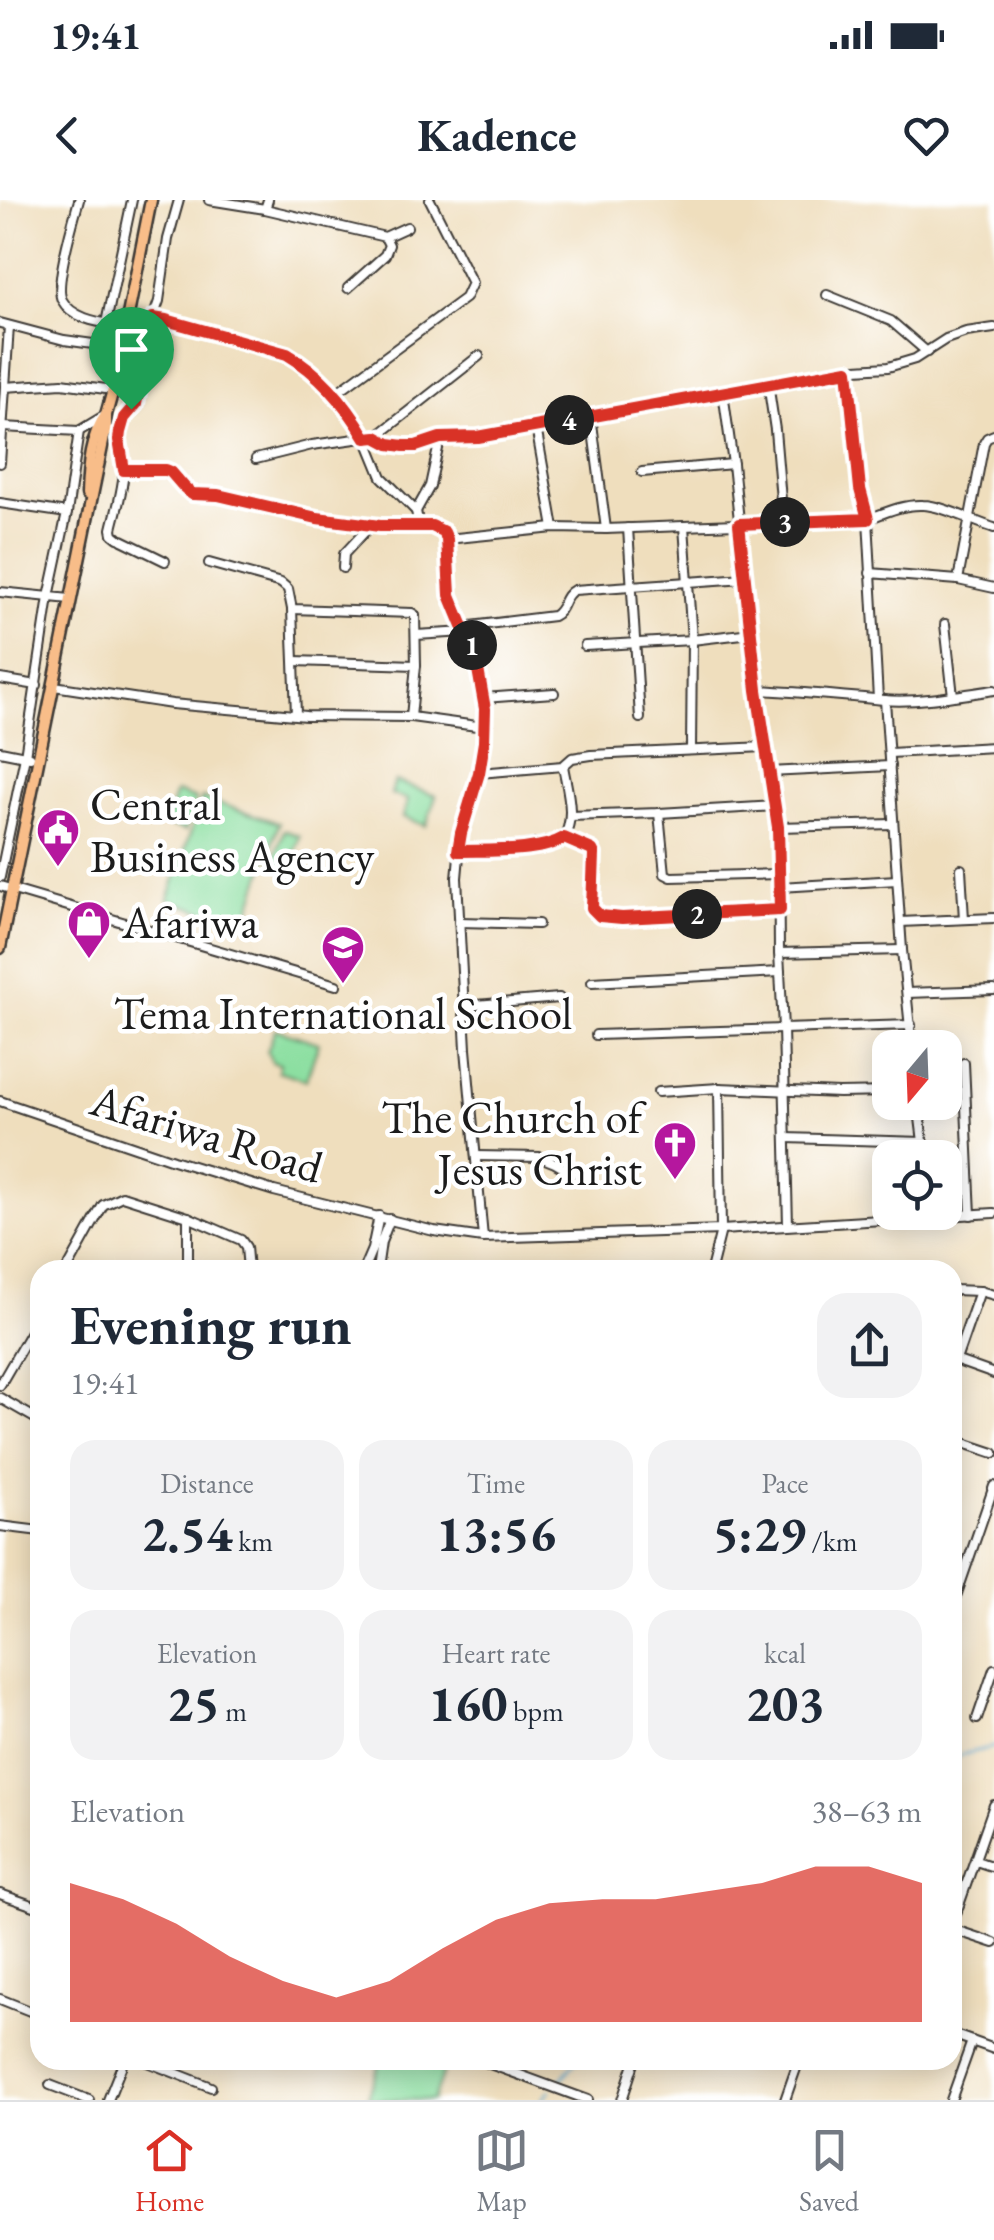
<!DOCTYPE html>
<html lang="en">
<head>
<meta charset="utf-8">
<style>
	:root { --surface:#fff; --page:#f2f2f3; --text:#1f2937; --muted:#747a83; --line:#e0e1e3; --accent:#d93025 }
	body { margin:0; font-family:"EB Garamond",serif; background:var(--page); color:var(--text); height:100vh; display:flex; flex-direction:column; font-size:38px; white-space:nowrap }
	* { box-sizing:border-box; margin:0 }
	p { font-size:32px; color:var(--muted) }
	.icon { flex:none; width:55px; height:55px; fill:none; stroke:currentColor; stroke-width:2; stroke-linecap:round; stroke-linejoin:round }
	.map { position:relative; flex:1; overflow:hidden }
	.panel { position:absolute; left:30px; top:1060px; width:932px; height:810px; display:flex; flex-direction:column; background:var(--surface); border-radius:30px; box-shadow:0 5px 25px #0003 }
	.panel>* { flex:none }
	.needle { width:65px; rotate:199deg }
	.controls { position:absolute; left:872px; top:830px; display:grid; gap:20px }
	.controls a { display:grid; place-items:center; width:90px; height:90px; border-radius:20px; background:var(--surface); box-shadow:0 5px 25px #0003; font-size:50px }
	.pin { position:absolute; display:grid; place-items:center; width:85px; height:85px; color:#fff; margin:-102px -42px; border-radius:50% 50% 50% 0; rotate:-45deg; box-shadow:0 0 10px #0007 }
	.pin .icon { rotate:45deg }
	.km { position:absolute; width:50px; height:50px; margin:-25px; border-radius:50%; background:#222; color:#fff; font-size:28px; line-height:50px; text-align:center }
	.round { display:grid; place-items:center; flex:none; width:105px; height:105px; border-radius:30px; background:var(--page) }
	.headline { display:flex; align-items:center; justify-content:space-between; height:170px; padding:0 40px }
	h1 { font-size:55px; font-weight:700; line-height:75px }
	.figures { display:grid; grid-template-columns:repeat(3,1fr); gap:15px; height:170px; padding:10px 40px }
	.figures div { display:grid; align-content:center; border-radius:25px; background:var(--page); text-align:center }
	.figures b { font-size:50px; font-weight:700 }
	.figures small { font-size:28px; font-weight:400 }
	.figures p { font-size:28px }
	.chart { height:280px; padding:20px 40px }
	.chart p { display:flex; justify-content:space-between }
	.chart svg { width:100%; height:180px; margin-top:10px; fill:var(--accent); opacity:.7 }
	.status { display:flex; justify-content:space-between; align-items:center; height:70px; padding:0 50px; background:var(--surface); direction:ltr }
	.status svg { height:28px; fill:currentColor }
	header { display:flex; justify-content:space-between; align-items:center; height:130px; padding:0 40px; background:var(--surface); font-size:45px; font-weight:700 }
	.menu { display:flex; justify-content:space-around; align-items:center; height:140px; border-top:2px solid var(--line); background:var(--surface); font-size:28px; color:var(--muted) }
	.menu a { display:grid; justify-items:center; gap:5px }
	.menu .on { color:var(--accent) }
	.map>svg:first-child { display:block }
	.green { fill:#8cdfa1; stroke:#547e5e; stroke-width:2.5 }
	.lines { fill:none; stroke-linecap:round; stroke-linejoin:round }
	.stream { stroke:#55a8d0; stroke-width:2.5 }
	.minor-casing { stroke:#3c3934; stroke-width:12 }
	.highway-casing { stroke:#3c3934; stroke-width:15 }
	.minor { stroke:#fff; stroke-width:8 }
	.highway { stroke:#f8bd89; stroke-width:10 }
	.route-casing { stroke:#fff; stroke-width:20 }
	.route { stroke:#d93025; stroke-width:12 }
	.labels { text-anchor:middle; dominant-baseline:central; stroke-width:9; stroke-linejoin:round; paint-order:stroke }
	.poi-label { font-size:45px; fill:#1c1c1c; stroke:#fff; text-anchor:start }
	.street-label { font-size:45px; fill:#1c1c1c; stroke:#fff }
</style>
</head>
<body>
<div class="status"><b>19:41</b><svg viewBox="0 0 49 12"><path d="M0 12V9h3v3zM5 12V6h3v6zM10 12V3h3v9zM15 12V0h3v12zM26 1h20v11H26zM47 4h2v5h-2z"/></svg></div>
<header><svg class="icon" aria-label="back" viewBox="0 0 24 24"><path d="M15 5l-7 7 7 7"/></svg>Kadence<svg class="icon" aria-label="heart" viewBox="0 0 24 24"><path d="M12 20l-8-8c-3-5 5-10 8-4 3-6 11-1 8 4z"/></svg></header>
<div class="map">
<svg width="994" height="1900" viewBox="0 0 994 1900">
	<rect width="100%" height="100%" fill="#fff"/>
	<filter id="ink" filterUnits="userSpaceOnUse"><feTurbulence type="fractalNoise" baseFrequency=".01" numOctaves="2"/><feDisplacementMap in="SourceGraphic" scale="20" xChannelSelector="R" yChannelSelector="G"/><feConvolveMatrix kernelMatrix="1 2 1 2 8 2 1 2 1" color-interpolation-filters="sRGB"/></filter>
	<filter id="wash" filterUnits="userSpaceOnUse"><feTurbulence type="fractalNoise" baseFrequency=".0048" numOctaves="4" result="noise"/><feDisplacementMap in="SourceGraphic" scale="40" xChannelSelector="R" yChannelSelector="G"/><feGaussianBlur stdDeviation="2.25" result="paint"/><feColorMatrix in="noise" values="0 0 0 0 0 0 0 0 0 0 0 0 0 0 0 0 0 1.4 0 .05"/><feComposite in="paint" operator="in"/></filter>
	<g filter="url(#wash)">
		<rect width="100%" height="100%" fill="#efdebd"/>
		<!-- green -->
		<g class="green">
			<polygon points="395,581 436,596 426,626 403,617 408,600 391,594"/>
			<polygon points="176,592 196,599 185,631 165,624"/>
			<polygon points="202,598 279,623 245,725 168,700"/>
			<polygon points="284,630 300,636 289,670 272,664"/>
			<polygon points="275,829 319,843 306,880 278,871 280,864 272,862 267,852"/>
			<polygon points="381,1860 435,1860 446,1864 433,1900 367,1900"/>
		</g>
		<g class="lines">
			<!-- stream -->
			<g class="stream">
				<polyline points="952,1557 994,1547"/>
				<polyline points="557,1884 577,1860"/>
				<polyline points="542,1900 551,1890"/>
			</g>
		</g>
	</g>
	<g filter="url(#ink)">
		<g class="lines">
			<!-- minor casing -->
			<g class="minor-casing">
				<g id="minor">
					<path d="M79,0C74,18 54,85 62,100C73,121 106,123 126,127"/>
					<polyline points="179,0 168,39 159,101 153,118 264,146 287,154 299,161 336,193 366,238 382,277 416,311 419,326 439,329 447,339 450,395 472,444 484,498 484,542 479,573 461,633 457,678 466,849 483,1038"/>
					<polyline points="209,0 265,9 268,0"/>
					<polyline points="265,9 385,37 407,27"/>
					<polyline points="348,88 385,55 389,45 385,37"/>
					<polyline points="827,95 891,121 927,152"/>
					<polyline points="0,123 64,140 122,148"/>
					<polyline points="106,123 132,0"/>
					<polyline points="848,170 860,289 868,319 878,499"/>
					<polyline points="768,183 775,230 783,323"/>
					<polyline points="5,187 62,183 113,190"/>
					<polyline points="723,192 733,264 757,490 778,627 779,753 783,828 788,1025"/>
					<polyline points="336,193 465,98 472,83 430,0"/>
					<polyline points="591,216 606,329"/>
					<polyline points="3,227 79,231 104,216"/>
					<path d="M106,227C138,250 119,298 112,329L113,334L118,338"/>
					<polyline points="536,227 554,328"/>
					<polyline points="376,237 479,156"/>
					<polyline points="119,240 124,218 136,204 153,118"/>
					<path d="M256,259L312,245L370,237C381,239 390,245 402,246C417,246 429,240 444,238C455,237 466,237 478,237L790,179L856,169L888,167L915,159L946,139L966,132L994,128"/>
					<polyline points="0,263 9,126"/>
					<polyline points="124,270 166,270 171,272 183,287 193,294 218,295 317,318 381,326 419,326"/>
					<polyline points="642,272 733,264"/>
					<polyline points="0,303 67,313"/>
					<polyline points="416,311 430,286 440,239"/>
					<polyline points="684,326 692,440 691,549"/>
					<polyline points="628,328 640,518"/>
					<path d="M447,339L554,328L606,329L868,319C886,312 904,304 923,305C941,305 975,322 994,328"/>
					<polyline points="122,340 165,361"/>
					<polyline points="209,363 281,383 288,389 292,409 412,413 415,415 416,465 411,517"/>
					<polyline points="343,368 344,354 371,325"/>
					<polyline points="870,373 958,380 994,388"/>
					<polyline points="958,380 984,243 987,238 994,235"/>
					<polyline points="0,392 70,399"/>
					<polyline points="292,409 296,514"/>
					<polyline points="945,424 953,496"/>
					<path d="M463,427L553,416C565,410 562,396 574,390L745,378"/>
					<polyline points="416,435 466,432"/>
					<polyline points="585,446 692,440 751,433"/>
					<polyline points="295,461 416,465"/>
					<polyline points="0,479 37,485"/>
					<polyline points="54,486 172,504 306,516 411,517 484,527"/>
					<path d="M757,490C800,492 842,496 884,500C916,503 961,495 994,490"/>
					<polyline points="484,498 554,493"/>
					<polyline points="885,500 902,750 912,848"/>
					<polyline points="0,551 30,557"/>
					<polyline points="890,553 994,547"/>
					<polyline points="769,572 890,566"/>
					<polyline points="479,573 563,566 572,558 591,555 765,547"/>
					<polyline points="659,613 665,674 671,677 780,674"/>
					<polyline points="570,616 659,613 776,606"/>
					<polyline points="778,627 893,624"/>
					<polyline points="564,637 592,650 594,654 591,708 600,715 622,717 779,710"/>
					<path d="M458,651L509,649L562,640C577,620 567,589 563,566"/>
					<polyline points="961,669 964,719"/>
					<polyline points="0,677 25,556 49,397 67,313 79,231"/>
					<polyline points="0,686 336,785"/>
					<polyline points="780,687 897,680"/>
					<polyline points="459,722 538,724"/>
					<polyline points="900,722 994,718"/>
					<polyline points="779,753 902,750"/>
					<polyline points="592,782 780,772"/>
					<polyline points="907,793 994,790"/>
					<polyline points="464,806 559,798"/>
					<polyline points="596,835 911,825"/>
					<polyline points="964,863 971,1015"/>
					<polyline points="658,892 719,888"/>
					<polyline points="0,901 173,960 274,991 434,1031 483,1038 721,1030 994,1013"/>
					<polyline points="918,902 925,958"/>
					<polyline points="786,938 924,942"/>
					<polyline points="476,956 540,957 555,963 572,973"/>
					<polyline points="67,1070 103,1005 122,996 188,1017 241,1040 246,1047 248,1070"/>
					<polyline points="188,1070 188,1017"/>
					<polyline points="363,1070 372,1049 379,1016"/>
					<polyline points="377,1070 381,1042 390,1019"/>
					<polyline points="711,1070 721,1030 719,888 839,893 890,892"/>
					<polyline points="952,1090 980,1091 994,1095"/>
					<polyline points="952,1159 994,1174"/>
					<polyline points="956,1160 980,1091"/>
					<polyline points="0,1185 40,1116"/>
					<polyline points="0,1198 40,1221"/>
					<polyline points="952,1239 994,1253"/>
					<polyline points="0,1326 40,1331"/>
					<polyline points="952,1408 994,1286"/>
					<polyline points="977,1519 994,1469"/>
					<polyline points="976,1661 994,1667"/>
					<polyline points="0,1694 40,1708"/>
					<polyline points="952,1725 994,1605"/>
					<polyline points="952,1729 994,1743"/>
					<polyline points="0,1799 40,1815"/>
					<polyline points="952,1834 994,1849"/>
					<polyline points="142,1860 211,1887"/>
					<polyline points="479,1860 588,1900"/>
					<polyline points="50,1885 89,1900"/>
					<polyline points="108,1900 124,1860"/>
					<polyline points="622,1900 635,1860"/>
					<polyline points="785,1900 799,1860"/>
					<polyline points="951,1900 972,1841"/>
				</g>
			</g>
			<!-- highway casing -->
			<g class="highway-casing">
				<g id="highway">
					<path d="M87,294C88,267 90,237 106,215"/>
					<polyline points="0,748 106,227 106,215 113,190 151,0"/>
				</g>
			</g>
			<!-- minor -->
			<use href="#minor" class="minor"/>
			<!-- highway -->
			<use href="#highway" class="highway"/>
		</g>
	</g>
	<g class="lines" filter="url(#ink)">
		<!-- route casing -->
		<g class="route-casing">
			<path id="route" d="M153,118L166,120L287,154C321,174 346,204 366,238L376,237L389,244L404,246H416L440,238L478,237L848,170L860,289L868,319L739,324L757,490L778,627L780,710L622,718L600,716L592,708L594,654L592,650L564,638C539,653 488,650 458,651L461,633L479,573L484,542L485,509L476,458L450,395L447,339L444,332L432,326H380L317,318L218,295L192,294L184,287L171,272L166,270H124L119,240L120,232L124,218L136,204Z"/>
		</g>
		<!-- route -->
		<use href="#route" class="route"/>
	</g>
	<!-- icons -->
	<defs>
		<g id="civic-pin" transform="scale(2.25)"><path d="M0 17L-7.5 6A9.5 9.5 0 1 1 7.5 6Z" fill="#b5179e" stroke="#fff"/><path d="M-.6-6.5H3V-4.5H.6V-3L4-1V1h2V6H-6V1h2V-1L-.6-3ZM-1.2 2.5V6h2.4V2.5Z" fill="#fff"/></g>
		<g id="shop-pin" transform="scale(2.25)"><path d="M0 17L-7.5 6A9.5 9.5 0 1 1 7.5 6Z" fill="#b5179e" stroke="#fff"/><path d="M-5-2.5h2.3a2.7 3.5 0 0 1 5.4 0H5L5.5 6h-11ZM-1.5-2.5h3a1.5 2.3 0 0 0-3 0Z" fill="#fff"/></g>
		<g id="school-pin" transform="scale(2.25)"><path d="M0 17L-7.5 6A9.5 9.5 0 1 1 7.5 6Z" fill="#b5179e" stroke="#fff"/><path d="M0-5L7-2L0 1L-7-2ZM-4 1L0 2.5L4 1V4Q0 6-4 4Z" fill="#fff"/></g>
		<g id="church-pin" transform="scale(2.25)"><path d="M0 17L-7.5 6A9.5 9.5 0 1 1 7.5 6Z" fill="#b5179e" stroke="#fff"/><path d="M-1.2-6h2.4v3.5h3.3v2.4h-3.3V6h-2.4V-.1h-3.3v-2.4h3.3Z" fill="#fff"/></g>
	</defs>
	<g fill-rule="evenodd">
		<use href="#civic-pin" x="58" y="630"/>
		<use href="#shop-pin" x="89" y="722"/>
		<use href="#school-pin" x="343" y="747"/>
		<use href="#church-pin" x="675" y="943"/>
	</g>
	<g class="labels">
		<!-- poi labels -->
		<g class="poi-label">
			<text x="90" y="604">Central<tspan x="90" dy="52">Business Agency</tspan></text>
			<text x="122" y="722">Afariwa</text>
			<text x="343" y="813" text-anchor="middle">Tema International School</text>
			<text x="642" y="917" text-anchor="end">The Church of<tspan x="642" dy="52">Jesus Christ</tspan></text>
		</g>
		<!-- street labels -->
		<g class="street-label">
			<text transform="translate(207 933) rotate(17)">Afariwa Road</text>
		</g>
	</g>
</svg>
<div class="controls">
<a><svg class="needle" viewBox="-14 -14 28 28"><path d="M0-13l5 13h-10z" fill="#e53935"/><path d="M0 13l5-13h-10z" fill="#747a83"/></svg></a>
<a><svg class="icon" aria-label="locate" viewBox="0 0 24 24"><circle cx="12" cy="12" r="6"/><path d="M12 2v4M12 18v4M2 12h4M18 12h4"/></svg></a>
</div>
<div class="pin" style="left:131px;top:209px;background:#1e9e55"><svg class="icon" aria-label="arrive" viewBox="0 0 24 24"><path d="M6 21V4h12l-3 4 3 4H6"/></svg></div>
<b class="km" style="left:472px;top:445px">1</b>
<b class="km" style="left:697px;top:714px">2</b>
<b class="km" style="left:785px;top:322px">3</b>
<b class="km" style="left:569px;top:220px">4</b>
<section class="panel">
<div class="headline"><div><h1>Evening run</h1><p>19:41</p></div><a class="round"><svg class="icon" aria-label="share" viewBox="0 0 24 24"><path d="M12 15V3M7 8l5-5 5 5M5 13v7h14v-7"/></svg></a></div>
<div class="figures">
<div><p>Distance</p><b>2.54<small> km</small></b></div>
<div><p>Time</p><b>13:56</b></div>
<div><p>Pace</p><b>5:29<small> /km</small></b></div>
</div>
<div class="figures">
<div><p>Elevation</p><b>25<small> m</small></b></div>
<div><p>Heart rate</p><b>160<small> bpm</small></b></div>
<div><p>kcal</p><b>203</b></div>
</div>
<div class="chart"><p><span>Elevation</span>38–63 m</p>
<svg viewBox="0 0 160 44" preserveAspectRatio="none"><path d="M0 44V10L10 14L20 20L30 28L40 34L50 38L60 34L70 26L80 19L90 15L100 14L110 14L120 12L130 10L140 6L150 6L160 10V44z"/></svg>
</div>
</section>
</div>
<nav class="menu">
<a class="on"><svg class="icon" aria-label="home" viewBox="0 0 24 24"><path d="M3 11l9-7 9 7M6 9v11h12V9"/></svg>Home</a>
<a><svg class="icon" aria-label="map" viewBox="0 0 24 24"><path d="M3 6l6-2 6 2 6-2v14l-6 2-6-2-6 2zM9 4v14M15 6v14"/></svg>Map</a>
<a><svg class="icon" aria-label="saved" viewBox="0 0 24 24"><path d="M7 4h10v16l-5-4-5 4z"/></svg>Saved</a>
</nav>
</body>
</html>
